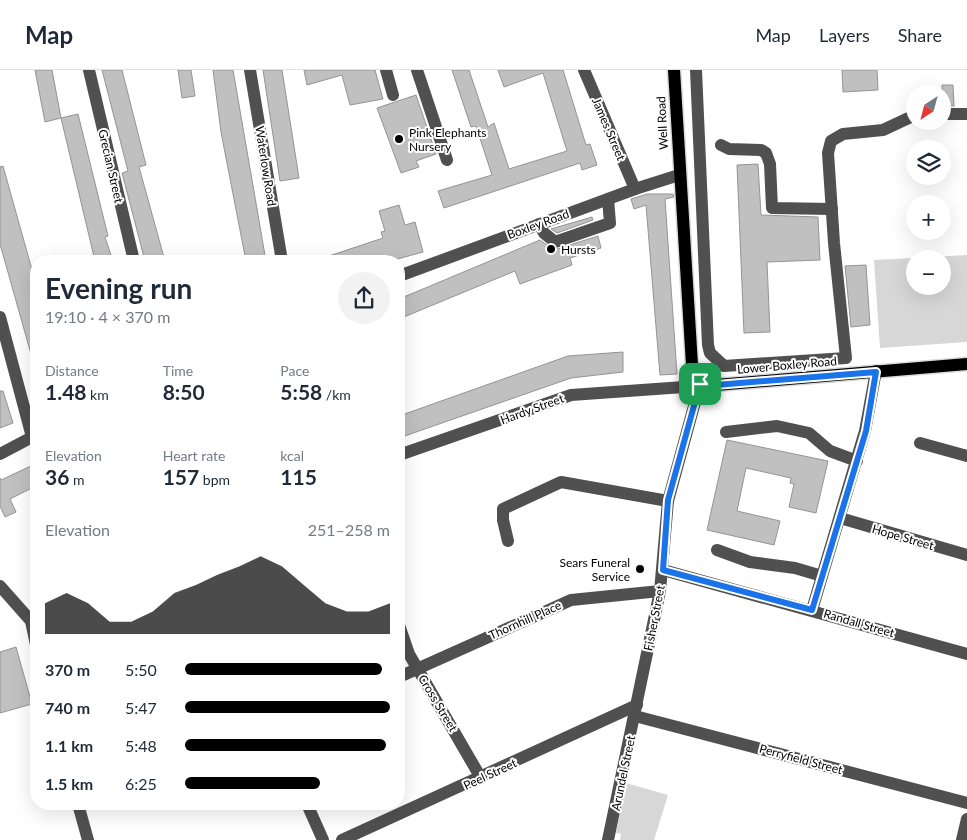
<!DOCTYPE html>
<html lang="en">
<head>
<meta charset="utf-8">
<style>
	:root { --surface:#fff; --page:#f2f2f3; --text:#1f2937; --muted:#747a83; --line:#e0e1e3; --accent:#000 }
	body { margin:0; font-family:Lato,sans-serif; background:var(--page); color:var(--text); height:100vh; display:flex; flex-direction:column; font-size:19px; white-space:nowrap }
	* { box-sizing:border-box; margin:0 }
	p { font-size:16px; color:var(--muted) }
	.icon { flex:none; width:28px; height:28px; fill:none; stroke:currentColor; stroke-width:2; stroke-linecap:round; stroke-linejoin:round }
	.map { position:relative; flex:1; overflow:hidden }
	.side { position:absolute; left:30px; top:185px; width:375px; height:555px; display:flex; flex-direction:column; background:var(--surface); border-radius:20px; box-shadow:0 5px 20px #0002 }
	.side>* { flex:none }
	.needle { width:32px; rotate:216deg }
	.buttons { position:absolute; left:906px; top:15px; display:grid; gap:10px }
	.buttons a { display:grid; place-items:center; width:45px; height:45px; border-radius:50%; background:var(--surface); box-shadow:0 5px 20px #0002; font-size:25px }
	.pin { position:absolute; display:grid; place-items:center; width:42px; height:42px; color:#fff; margin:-21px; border-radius:10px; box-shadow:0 2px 8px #0006 }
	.round { display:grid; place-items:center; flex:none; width:52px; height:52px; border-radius:26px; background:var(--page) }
	.summary { display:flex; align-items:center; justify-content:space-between; height:85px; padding:0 15px }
	h1 { font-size:28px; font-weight:700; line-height:38px }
	.metrics { display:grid; grid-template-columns:repeat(3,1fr); gap:8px; height:85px; padding:5px 15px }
	.metrics div { display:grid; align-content:center }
	.metrics b { font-size:21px; font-weight:700 }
	.metrics small { font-size:14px; font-weight:400 }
	.metrics p { font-size:14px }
	.chart { height:140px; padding:10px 15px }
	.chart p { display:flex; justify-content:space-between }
	.chart svg { width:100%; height:90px; margin-top:5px; fill:var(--accent); opacity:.7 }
	ul { padding:0 15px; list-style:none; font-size:16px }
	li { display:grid; grid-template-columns:80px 60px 1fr; align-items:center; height:38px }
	li i { height:12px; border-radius:6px; background:var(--accent) }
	header { display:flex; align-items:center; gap:30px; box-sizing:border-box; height:70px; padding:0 25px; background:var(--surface); border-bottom:1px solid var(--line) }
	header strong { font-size:24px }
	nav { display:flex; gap:28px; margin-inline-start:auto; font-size:18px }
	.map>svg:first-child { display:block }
	.green { fill:#d7d7d7; fill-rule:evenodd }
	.building { fill:#c0c0c0; stroke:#949494 }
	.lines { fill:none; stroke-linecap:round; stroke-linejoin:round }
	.major-casing { stroke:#dbdbdb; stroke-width:15 }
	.minor { stroke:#505050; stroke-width:12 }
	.major { stroke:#000; stroke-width:12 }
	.route-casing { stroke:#fff; stroke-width:10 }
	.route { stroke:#1a73e8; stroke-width:6 }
	.poi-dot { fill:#000; stroke:#fff; stroke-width:2 }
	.labels { text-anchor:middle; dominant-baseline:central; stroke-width:4; stroke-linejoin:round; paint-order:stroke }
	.street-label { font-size:12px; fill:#000; stroke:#fff }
	.poi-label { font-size:12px; fill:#000; stroke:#fff; text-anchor:start }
</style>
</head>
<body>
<header>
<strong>Map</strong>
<nav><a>Map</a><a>Layers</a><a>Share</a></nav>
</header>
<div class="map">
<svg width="967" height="770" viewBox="0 0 967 770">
	<rect width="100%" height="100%" fill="#fff"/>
	<!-- green -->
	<g class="green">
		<path d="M967,185V272L880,278L874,190ZM915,189H942V216H915Z"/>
		<polygon points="626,713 668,725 654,770 620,770 621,764 616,763"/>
	</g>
	<!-- building -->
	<g class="building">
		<polygon points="35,0 52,0 61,48 45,52"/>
		<polygon points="102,0 122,0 146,95 139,97 165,191 145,191 122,103 128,101"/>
		<polygon points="178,0 191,0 195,26 182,28"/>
		<polygon points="213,0 233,0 266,191 246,191 221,62"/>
		<polygon points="263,0 282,0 299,108 280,111"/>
		<polygon points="304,0 375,0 383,29 350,35 342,5 307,15"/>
		<polygon points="452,0 469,0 488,57 494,53 509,99 567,81 543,3 504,17 498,0 563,0 586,75 590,74 597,95 582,100 580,93 444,138 438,121 492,105 476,56 471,57"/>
		<polygon points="842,0 877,0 878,20 843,22"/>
		<polygon points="942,15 953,15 954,36 942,36"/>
		<polygon points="416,25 436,84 416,91 419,97 401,103 377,38"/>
		<polygon points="78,44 108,166 105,167 113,191 95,191 61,48"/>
		<polygon points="758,94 761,145 818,147 820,190 767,192 770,262 744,263 737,95"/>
		<polygon points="3,96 36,214 36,291 33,291 0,174 0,97"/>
		<polygon points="647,124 673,124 674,127 665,129 677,304 660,305 646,135 634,139 631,129"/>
		<polygon points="399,135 405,155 415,152 423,182 390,191 320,191 320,189 383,168 381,162 385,161 379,141"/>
		<polygon points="592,147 593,150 557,163 551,159"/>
		<polygon points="598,166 601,178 570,188 572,195 520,214 515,201 399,249 399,229 540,170 554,180"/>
		<polygon points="866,195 870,255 851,257 845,196"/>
		<polygon points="623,282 623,302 571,308 399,368 399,346 568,286"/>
		<polygon points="0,321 3,321 13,353 0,358"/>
		<polygon points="727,370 828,391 816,443 789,437 794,414 790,413 791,408 746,398 737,441 780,451 774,475 707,460"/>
		<polygon points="33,395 36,401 36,416 10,429 16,442 5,447 0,436 0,408 1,410"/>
		<polygon points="16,577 32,634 0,643 0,582"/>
	</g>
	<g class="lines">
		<!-- major casing -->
		<g class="major-casing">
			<polyline id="major" points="674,0 692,295 700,314 716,315 967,294"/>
		</g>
		<!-- minor -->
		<g class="minor">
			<polyline points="89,0 134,191"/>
			<polyline points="250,0 282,191"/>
			<polyline points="386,0 393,25"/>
			<polyline points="417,0 447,90"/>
			<polyline points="584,0 635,119"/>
			<polyline points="696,0 708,275 710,283 724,296 846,288 834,173 828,83 831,71 843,64 883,60 915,45"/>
			<polyline points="942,44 967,44"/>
			<polyline points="721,75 729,79 761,80 766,83 770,94 772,138 832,139"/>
			<polyline points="539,154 544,163 555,172 610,153 608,129"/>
			<polyline points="399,206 635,119 679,105"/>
			<polyline points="0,247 32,367"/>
			<polyline points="726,362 777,356 809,363 830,381 857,391"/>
			<polyline points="920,373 967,386"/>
			<polyline points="0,384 36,365"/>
			<polyline points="399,385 571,325 684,317 700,314 668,431 660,521 608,770"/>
			<polyline points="840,448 967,485"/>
			<polyline points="508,471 503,450 503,439 561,412 668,431"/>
			<polyline points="717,480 750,492 795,498 822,506"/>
			<polyline points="663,500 967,584"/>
			<polyline points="0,516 31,551 36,575"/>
			<polyline points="812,540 865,361 876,301"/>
			<polyline points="399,555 409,584 481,708"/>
			<polyline points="399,607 571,530 660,521"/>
			<polyline points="635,646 967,733"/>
			<polyline points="78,734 88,770"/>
			<polyline points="307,734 323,770"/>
			<polyline points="342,770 637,635"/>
			<polyline points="962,770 967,749"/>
		</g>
		<!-- major -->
		<use href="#major" class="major"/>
	</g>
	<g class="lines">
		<!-- route casing -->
		<g class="route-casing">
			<polygon id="route" points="876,302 866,361 812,540 663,500 668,430 700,314 716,315"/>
		</g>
		<!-- route -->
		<use href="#route" class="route"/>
	</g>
	<!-- markers -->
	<g class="poi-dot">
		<circle cx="399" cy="69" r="5"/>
		<circle cx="551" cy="179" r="5"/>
		<circle cx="640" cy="499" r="5"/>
	</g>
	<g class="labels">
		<!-- street labels -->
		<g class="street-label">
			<text transform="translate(662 53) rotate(-93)">Well Road</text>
			<text transform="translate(609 59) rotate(67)">James Street</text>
			<text transform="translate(111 96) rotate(77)">Grecian Street</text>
			<text transform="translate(266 96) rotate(81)">Waterlow Road</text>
			<text transform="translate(538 154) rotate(-20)">Boxley Road</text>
			<text transform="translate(787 295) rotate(-5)">Lower Boxley Road</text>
			<text transform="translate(532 339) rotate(-20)">Hardy Street</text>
			<text transform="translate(903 467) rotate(16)">Hope Street</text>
			<text transform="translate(654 548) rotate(-79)">Fisher Street</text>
			<text transform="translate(525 550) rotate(-24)">Thornhill Place</text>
			<text transform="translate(859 553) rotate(16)">Randall Street</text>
			<text transform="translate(438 633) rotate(59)">Cross Street</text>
			<text transform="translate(801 689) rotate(15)">Perryfield Street</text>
			<text transform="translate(623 703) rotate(-78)">Arundel Street</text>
			<text transform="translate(490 704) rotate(-25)">Peel Street</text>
		</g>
		<!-- poi labels -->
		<g class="poi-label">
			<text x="409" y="62">Pink Elephants<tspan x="409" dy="14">Nursery</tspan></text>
			<text x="561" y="179">Hursts</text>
			<text x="630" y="492" text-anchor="end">Sears Funeral<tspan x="630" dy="14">Service</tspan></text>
		</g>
	</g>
</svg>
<div class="buttons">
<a><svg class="needle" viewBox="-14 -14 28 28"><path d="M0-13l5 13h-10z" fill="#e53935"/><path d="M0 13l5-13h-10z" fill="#747a83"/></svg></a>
<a><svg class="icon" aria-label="layers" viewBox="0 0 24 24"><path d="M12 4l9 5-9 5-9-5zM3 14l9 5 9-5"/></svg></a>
<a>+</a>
<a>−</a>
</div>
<div class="pin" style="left:700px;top:314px;background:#1e9e55"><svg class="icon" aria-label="arrive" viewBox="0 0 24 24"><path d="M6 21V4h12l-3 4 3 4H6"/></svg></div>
<section class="side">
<div class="summary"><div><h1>Evening run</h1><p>19:10 · 4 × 370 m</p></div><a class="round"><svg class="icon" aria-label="share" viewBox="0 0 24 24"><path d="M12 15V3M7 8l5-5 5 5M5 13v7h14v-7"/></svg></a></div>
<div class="metrics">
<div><p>Distance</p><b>1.48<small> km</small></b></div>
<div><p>Time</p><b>8:50</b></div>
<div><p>Pace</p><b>5:58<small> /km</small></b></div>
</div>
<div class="metrics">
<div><p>Elevation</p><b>36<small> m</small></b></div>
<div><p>Heart rate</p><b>157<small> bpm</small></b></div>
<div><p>kcal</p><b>115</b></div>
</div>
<div class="chart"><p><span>Elevation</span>251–258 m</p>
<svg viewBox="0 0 160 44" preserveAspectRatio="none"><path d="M0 44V29L10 24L20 29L30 38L40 38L50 33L60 24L70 20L80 15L90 11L100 6L110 11L120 20L130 29L140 33L150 33L160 29V44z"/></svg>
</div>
<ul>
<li><b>370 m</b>5:50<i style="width:96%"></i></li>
<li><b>740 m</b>5:47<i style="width:100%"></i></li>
<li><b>1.1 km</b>5:48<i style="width:98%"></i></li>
<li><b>1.5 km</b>6:25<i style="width:66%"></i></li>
</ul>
</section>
</div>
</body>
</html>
